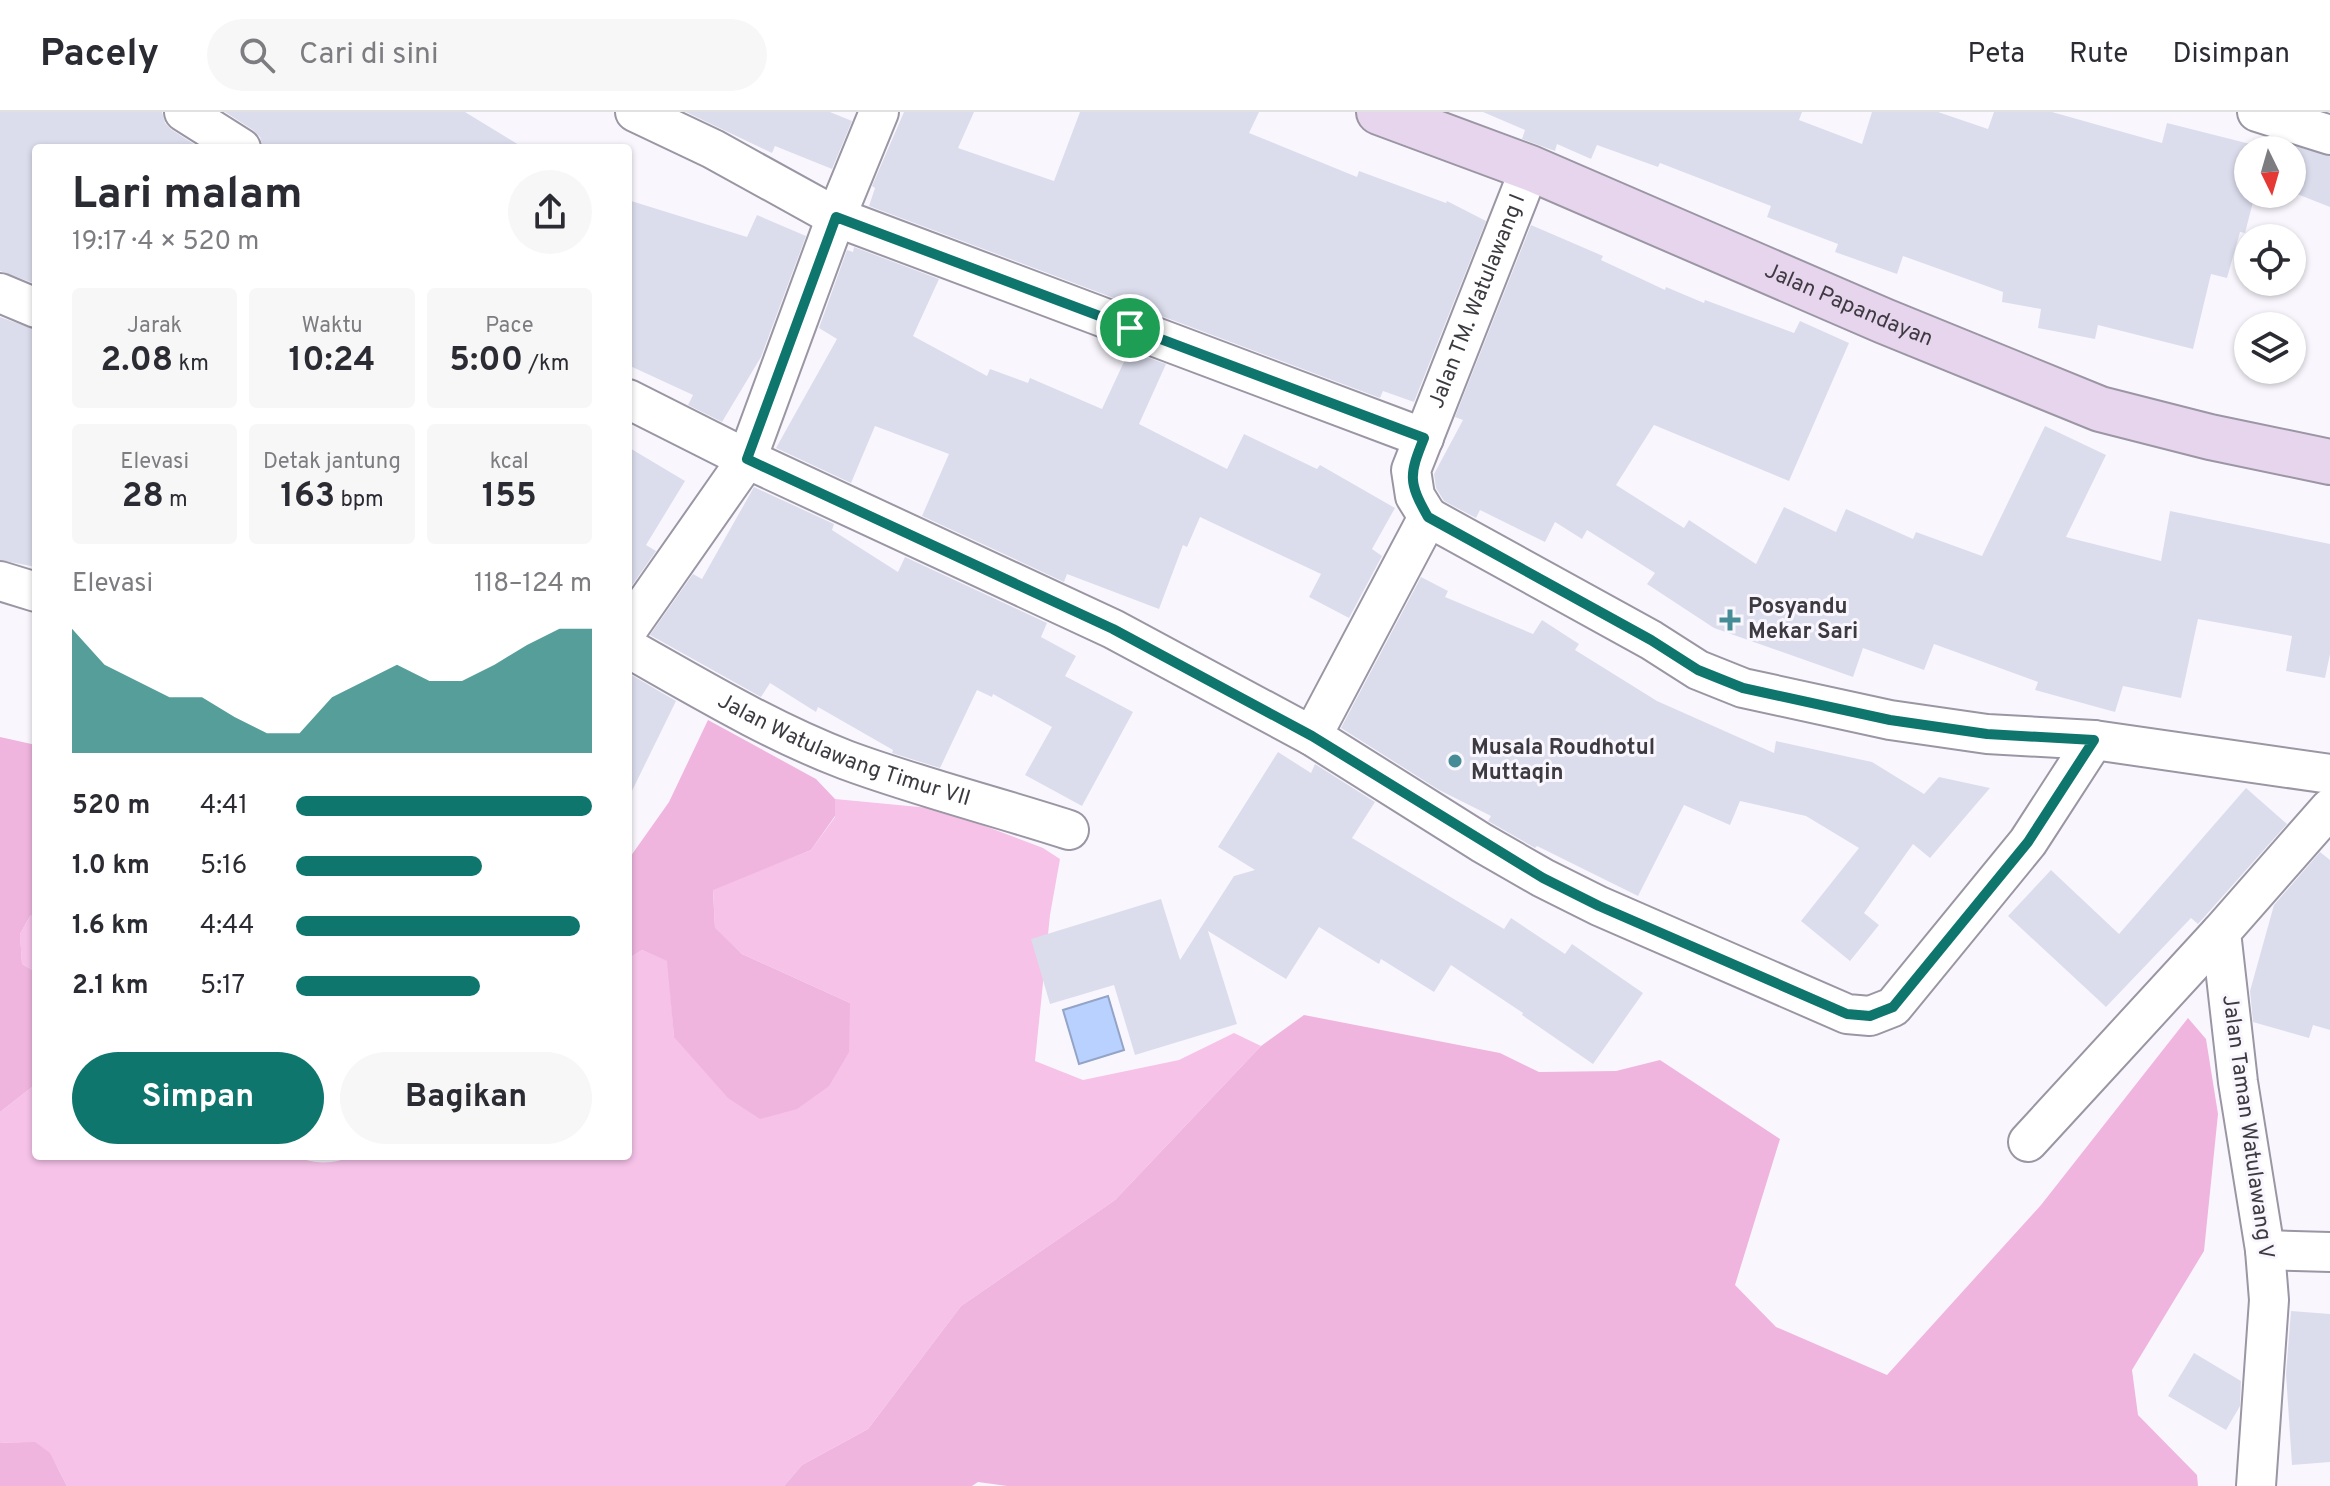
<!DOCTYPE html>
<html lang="id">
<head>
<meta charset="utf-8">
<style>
	:root { --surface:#fff; --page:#f7f7f7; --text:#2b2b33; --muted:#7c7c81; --line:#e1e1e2; --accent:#0f766e }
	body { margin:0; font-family:Overpass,sans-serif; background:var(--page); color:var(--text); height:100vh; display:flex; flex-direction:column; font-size:30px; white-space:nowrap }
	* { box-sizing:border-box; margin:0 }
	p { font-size:26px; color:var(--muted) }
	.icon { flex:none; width:44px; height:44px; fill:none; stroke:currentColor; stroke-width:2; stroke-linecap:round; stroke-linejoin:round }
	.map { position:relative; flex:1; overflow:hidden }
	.sheet { position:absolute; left:32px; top:32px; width:600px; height:1016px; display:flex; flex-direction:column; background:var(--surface); border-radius:8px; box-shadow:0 2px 6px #0004 }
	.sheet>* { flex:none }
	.needle { width:52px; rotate:175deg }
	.fabs { position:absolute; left:2234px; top:24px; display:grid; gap:16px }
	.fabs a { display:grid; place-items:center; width:72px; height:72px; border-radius:50%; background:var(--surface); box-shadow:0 2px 6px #0004; font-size:40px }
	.pin { position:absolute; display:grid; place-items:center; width:68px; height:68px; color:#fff; margin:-34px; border:4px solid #fff; border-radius:50%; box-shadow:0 2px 8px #0007 }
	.round { display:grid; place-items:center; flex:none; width:84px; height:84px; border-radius:42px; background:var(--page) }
	.headline { display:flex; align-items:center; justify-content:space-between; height:136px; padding:0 40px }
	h1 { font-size:44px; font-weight:700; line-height:60px }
	.figures { display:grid; grid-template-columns:repeat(3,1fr); gap:12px; height:136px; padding:8px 40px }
	.figures div { display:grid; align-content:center; border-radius:8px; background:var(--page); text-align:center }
	.figures b { font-size:34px; font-weight:700 }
	.figures small { font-size:22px; font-weight:400 }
	.figures p { font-size:22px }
	.chart { height:224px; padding:16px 40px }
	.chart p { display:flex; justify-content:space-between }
	.chart svg { width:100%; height:144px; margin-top:8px; fill:var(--accent); opacity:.7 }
	.action { display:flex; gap:16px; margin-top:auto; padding:16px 40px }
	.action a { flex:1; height:92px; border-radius:48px; background:var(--accent); color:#fff; font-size:32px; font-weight:700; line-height:92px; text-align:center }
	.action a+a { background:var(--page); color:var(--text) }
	ul { padding:0 40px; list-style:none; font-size:26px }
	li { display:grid; grid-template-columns:128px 96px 1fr; align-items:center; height:60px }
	li i { height:20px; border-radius:10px; background:var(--accent) }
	header { display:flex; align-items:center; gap:48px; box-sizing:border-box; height:112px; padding:0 40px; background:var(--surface); border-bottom:2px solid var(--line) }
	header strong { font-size:38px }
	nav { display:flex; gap:44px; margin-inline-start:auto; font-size:28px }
	.search { width:560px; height:72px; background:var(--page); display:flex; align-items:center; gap:20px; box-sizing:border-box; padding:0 28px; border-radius:44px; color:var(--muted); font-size:30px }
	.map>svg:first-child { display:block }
	.green { fill:#f6c2e8 }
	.forest { fill:#efb5df }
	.water { fill:#b8d1ff; stroke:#93a4c6; stroke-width:2 }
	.building { fill:#dbdded }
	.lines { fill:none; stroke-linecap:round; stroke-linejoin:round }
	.minor-casing { stroke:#9a96a4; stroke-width:42 }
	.secondary-casing { stroke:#9a96a4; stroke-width:48 }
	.minor { stroke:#fff; stroke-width:38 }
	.secondary { stroke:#e7d4ed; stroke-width:44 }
	.route-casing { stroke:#fff; stroke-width:16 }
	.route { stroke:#0f766e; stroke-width:10 }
	.poi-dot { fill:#458c96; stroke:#f9f7fd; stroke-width:3 }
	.labels { text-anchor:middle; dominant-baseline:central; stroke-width:6; stroke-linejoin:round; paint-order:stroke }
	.street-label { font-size:22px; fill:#3d3b41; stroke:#f9f7fd }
	.poi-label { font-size:22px; font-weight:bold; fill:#3d3b41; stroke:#f9f7fd; text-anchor:start }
</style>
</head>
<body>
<header>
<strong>Pacely</strong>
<div class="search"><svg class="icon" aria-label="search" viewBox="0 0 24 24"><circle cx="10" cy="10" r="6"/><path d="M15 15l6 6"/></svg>Cari di sini</div>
<nav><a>Peta</a><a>Rute</a><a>Disimpan</a></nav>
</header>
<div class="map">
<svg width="2330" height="1374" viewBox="0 0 2330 1374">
	<rect width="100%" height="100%" fill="#f9f7fd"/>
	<!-- green -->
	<g class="green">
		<path d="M835,687L940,697L1043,736L1060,747L1050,803L1035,949L1083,968L1179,948L1234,921L1261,934L1115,1088L961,1194L868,1317L802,1353L784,1374H67C46,1333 47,1330 0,1331V1000L36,972V1044H297C312,1053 336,1052 352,1044H628V847L642,838L668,849L674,925L850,891L742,842L715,817L713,777L811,738L835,705Z"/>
		<polygon points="36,803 36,860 22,852 20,822 30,804"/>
	</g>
	<!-- forest -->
	<g class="forest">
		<polygon points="708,608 816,667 835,687 835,704 811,738 713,778 715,816 742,842 850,891 849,940 829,974 797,997 760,1007 728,986 674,925 667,849 642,838 628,847 628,748 669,690"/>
		<polygon points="0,625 36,633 36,803 30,804 20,822 22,852 36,860 36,972 0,1000"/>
		<polygon points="1304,903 1500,941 1539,960 1616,959 1660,948 1780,1027 1735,1173 1776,1215 1887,1263 2041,1093 2188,906 2206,927 2218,1002 2204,1139 2132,1258 2138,1303 2197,1363 2198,1374 1007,1374 978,1370 972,1374 784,1374 802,1353 868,1317 961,1194 1115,1088 1261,934"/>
		<polygon points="35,1330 50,1341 67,1374 0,1374 0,1331"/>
	</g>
	<!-- water -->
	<polygon class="water" points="1108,884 1124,938 1079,952 1063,898"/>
	<!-- building -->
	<g class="building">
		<polygon points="0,0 162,0 165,11 172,18 200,36 36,36 36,172 0,159"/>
		<polygon points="225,0 465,0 524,36 263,36 260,25 253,18"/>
		<polygon points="686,0 830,0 852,9 832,57 775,34 772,41"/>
		<polygon points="904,0 974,0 958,36 1054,69 1080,0 1259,0 1249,21 1357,65 1359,59 1446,91 1447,89 1486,109 1414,290 1383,279 1380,286 869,94 875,76 872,74"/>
		<polygon points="1483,0 1802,0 1799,8 1862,32 1872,0 1938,0 1988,17 1994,0 2052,0 2162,31 2167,11 2274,38 2248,38 2248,82 2255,82 2245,121 2240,120 2227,166 2211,162 2193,237 2098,213 2095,227 2038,216 2041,197 2002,190 2003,180 1903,144 1897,162 1835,140 1838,132 1767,105 1771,94 1660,51 1658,55 1597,33 1591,47 1557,32 1555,39 1522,27 1525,18"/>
		<polygon points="2281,30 2330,44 2330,95 2292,80 2292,38 2278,38"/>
		<polygon points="628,88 747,125 757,103 806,124 761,245 722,310 688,293 693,283 628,253"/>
		<polygon points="1531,113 1603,144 1601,148 1665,178 1666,175 1704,191 1705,188 1794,221 1800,209 1849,231 1789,369 1654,313 1616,373 1684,416 1689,408 1756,452 1784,395 1836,420 1846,397 1913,427 1916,420 1982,444 2045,314 2106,343 2066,425 2161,449 2170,399 2330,432 2330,542 2325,566 2286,559 2292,524 2198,507 2181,586 2123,574 2115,600 2035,578 2038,570 1934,532 1924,558 1863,536 1853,565 1714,516 1647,472 1655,461 1587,418 1582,427 1555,410 1545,430 1480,398 1476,406 1444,389 1436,376 1434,362 1463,308 1455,305"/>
		<polygon points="854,135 939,167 913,224 987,264 990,257 1028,271 1030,266 1102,297 1129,239 1166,252 1139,312 1227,357 1244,322 1317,357 1320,353 1395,396 1372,437 1382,444 1349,506 1309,485 1321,462 1200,405 1187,435 1183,433 1159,497 1067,462 1064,470 922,404 949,342 875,314 851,371 776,336 837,227 819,216 847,138 853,140"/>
		<polygon points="0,205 36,218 36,455 0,448"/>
		<polygon points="628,335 685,369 646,433 656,439 628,479"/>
		<polygon points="754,375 834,412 832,418 898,460 905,445 1047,511 1041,525 1076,544 1065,564 1133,600 1082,694 1025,663 1052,615 993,582 992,585 977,578 940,656 892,641 893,638 818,595 816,600 770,571 761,585 650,523 693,462 702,467"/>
		<polygon points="1421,465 1448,479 1445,485 1533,522 1542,508 1579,532 1575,538 1657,589 1774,641 1776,629 1872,650 1924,682 1939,665 1990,676 1930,746 1913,732 1864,801 1879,813 1850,849 1801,809 1859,736 1806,704 1740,689 1730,713 1684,693 1638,784 1537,734 1535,736 1488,709 1491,704 1439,678 1341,616"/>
		<polygon points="628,561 676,589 628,687"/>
		<polygon points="1278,640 1311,661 1315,652 1375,690 1352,726 1504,817 1511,806 1565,842 1572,832 1643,881 1593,952 1522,903 1523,901 1451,853 1434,880 1381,847 1379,852 1319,815 1286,867 1208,819 1237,912 1135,943 1114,873 1050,892 1031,827 1161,787 1180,848 1234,764 1255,758 1218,735"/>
		<polygon points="2246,676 2287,712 2198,812 2191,806 2106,895 2008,804 2051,758 2119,822"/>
		<polygon points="2320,740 2330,748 2330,918 2313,913 2309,926 2253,910 2250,879 2274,793"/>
		<polygon points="2291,1199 2330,1202 2330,1350 2292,1353 2286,1262"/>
		<polygon points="2194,1241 2241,1269 2240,1294 2226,1318 2168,1284"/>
	</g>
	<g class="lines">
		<!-- minor casing -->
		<g class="minor-casing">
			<g id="minor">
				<polyline points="184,0 241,36"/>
				<polyline points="635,0 713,37 836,105 1424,326"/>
				<polyline points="2257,0 2330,23"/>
				<polyline points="0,181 36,196"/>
				<polyline points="628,287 747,347 1113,517 1312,624 1482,731 1543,766 1599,794 1847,902 1870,904 1893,895 2028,730 2094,628"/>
				<polyline points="1428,405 1651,528 1698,558 1743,576 1890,608 1987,622 2094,628 2330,662"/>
				<polyline points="0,469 36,480"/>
				<polyline points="628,517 747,347 836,105 879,0"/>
				<path id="s1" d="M628,536C699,576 770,619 846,648C919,675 995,694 1069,718"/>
				<path id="s2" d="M1312,624L1428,405L1415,384L1411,358L1530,56"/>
				<polyline points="2028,1030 2221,820"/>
				<polyline points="2265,1138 2330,1140"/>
				<polyline points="2256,1374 2269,1188 2265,1138 2238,970 2221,820 2330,696"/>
			</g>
		</g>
		<!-- secondary casing -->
		<g class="secondary-casing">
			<g id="secondary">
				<path id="s3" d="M1379,0L1530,56L1884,209L2100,297L2210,325L2330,350"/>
			</g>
		</g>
		<!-- minor -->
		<use href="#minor" class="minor"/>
		<!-- secondary -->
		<use href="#secondary" class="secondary"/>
	</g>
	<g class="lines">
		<!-- route casing -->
		<g class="route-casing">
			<path id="route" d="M836,105L1424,326C1409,363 1408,370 1428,405L1651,528L1698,558L1743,576L1890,608L1987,622L2094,628L2028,730L1893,895L1870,904L1847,902L1599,794L1543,766L1312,624L1113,517L747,347Z"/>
		</g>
		<!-- route -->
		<use href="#route" class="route"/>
	</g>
	<!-- markers -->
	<g class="poi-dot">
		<path d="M1726 496h8v8h8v8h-8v8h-8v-8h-8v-8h8z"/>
		<circle cx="1455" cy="649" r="8"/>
	</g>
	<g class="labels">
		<!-- street labels -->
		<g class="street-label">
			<text stroke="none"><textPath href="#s2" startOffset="480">Jalan TM. Watulawang I</textPath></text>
			<text stroke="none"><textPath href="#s3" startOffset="508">Jalan Papandayan</textPath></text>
			<text stroke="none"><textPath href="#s1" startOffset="240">Jalan Watulawang Timur VII</textPath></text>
			<text transform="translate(2247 1015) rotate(82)">Jalan Taman Watulawang V</text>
		</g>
		<!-- poi labels -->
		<g class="poi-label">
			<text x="1748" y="495">Posyandu<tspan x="1748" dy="25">Mekar Sari</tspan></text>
			<text x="1471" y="636">Musala Roudhotul<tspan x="1471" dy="25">Muttaqin</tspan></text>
		</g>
	</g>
</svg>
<div class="fabs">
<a><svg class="needle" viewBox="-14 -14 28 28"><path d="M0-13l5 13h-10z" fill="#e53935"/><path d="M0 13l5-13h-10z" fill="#7c7c81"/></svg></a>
<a><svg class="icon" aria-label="locate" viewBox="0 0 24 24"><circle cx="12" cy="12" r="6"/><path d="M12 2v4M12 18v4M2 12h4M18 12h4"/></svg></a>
<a><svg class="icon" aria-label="layers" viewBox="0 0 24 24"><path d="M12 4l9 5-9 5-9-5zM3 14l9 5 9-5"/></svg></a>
</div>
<div class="pin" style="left:1130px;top:216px;background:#1e9e55"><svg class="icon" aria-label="arrive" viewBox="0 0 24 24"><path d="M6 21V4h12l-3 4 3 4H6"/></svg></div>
<section class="sheet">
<div class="headline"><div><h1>Lari malam</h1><p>19:17 · 4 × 520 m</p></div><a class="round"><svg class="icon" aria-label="share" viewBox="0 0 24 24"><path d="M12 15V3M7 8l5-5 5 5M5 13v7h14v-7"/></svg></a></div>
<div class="figures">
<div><p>Jarak</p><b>2.08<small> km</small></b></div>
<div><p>Waktu</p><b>10:24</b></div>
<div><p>Pace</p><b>5:00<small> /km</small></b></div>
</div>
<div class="figures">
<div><p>Elevasi</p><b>28<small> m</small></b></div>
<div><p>Detak jantung</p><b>163<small> bpm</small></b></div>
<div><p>kcal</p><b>155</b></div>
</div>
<div class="chart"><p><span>Elevasi</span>118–124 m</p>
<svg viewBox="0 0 160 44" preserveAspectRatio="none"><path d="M0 44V6L10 17L20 22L30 27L40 27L50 33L60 38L70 38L80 27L90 22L100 17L110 22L120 22L130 17L140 11L150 6L160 6V44z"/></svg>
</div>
<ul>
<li><b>520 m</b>4:41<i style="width:100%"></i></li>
<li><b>1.0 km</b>5:16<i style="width:63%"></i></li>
<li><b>1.6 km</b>4:44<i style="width:96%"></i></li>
<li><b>2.1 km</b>5:17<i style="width:62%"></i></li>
</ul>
<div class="action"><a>Simpan</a><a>Bagikan</a></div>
</section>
</div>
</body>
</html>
